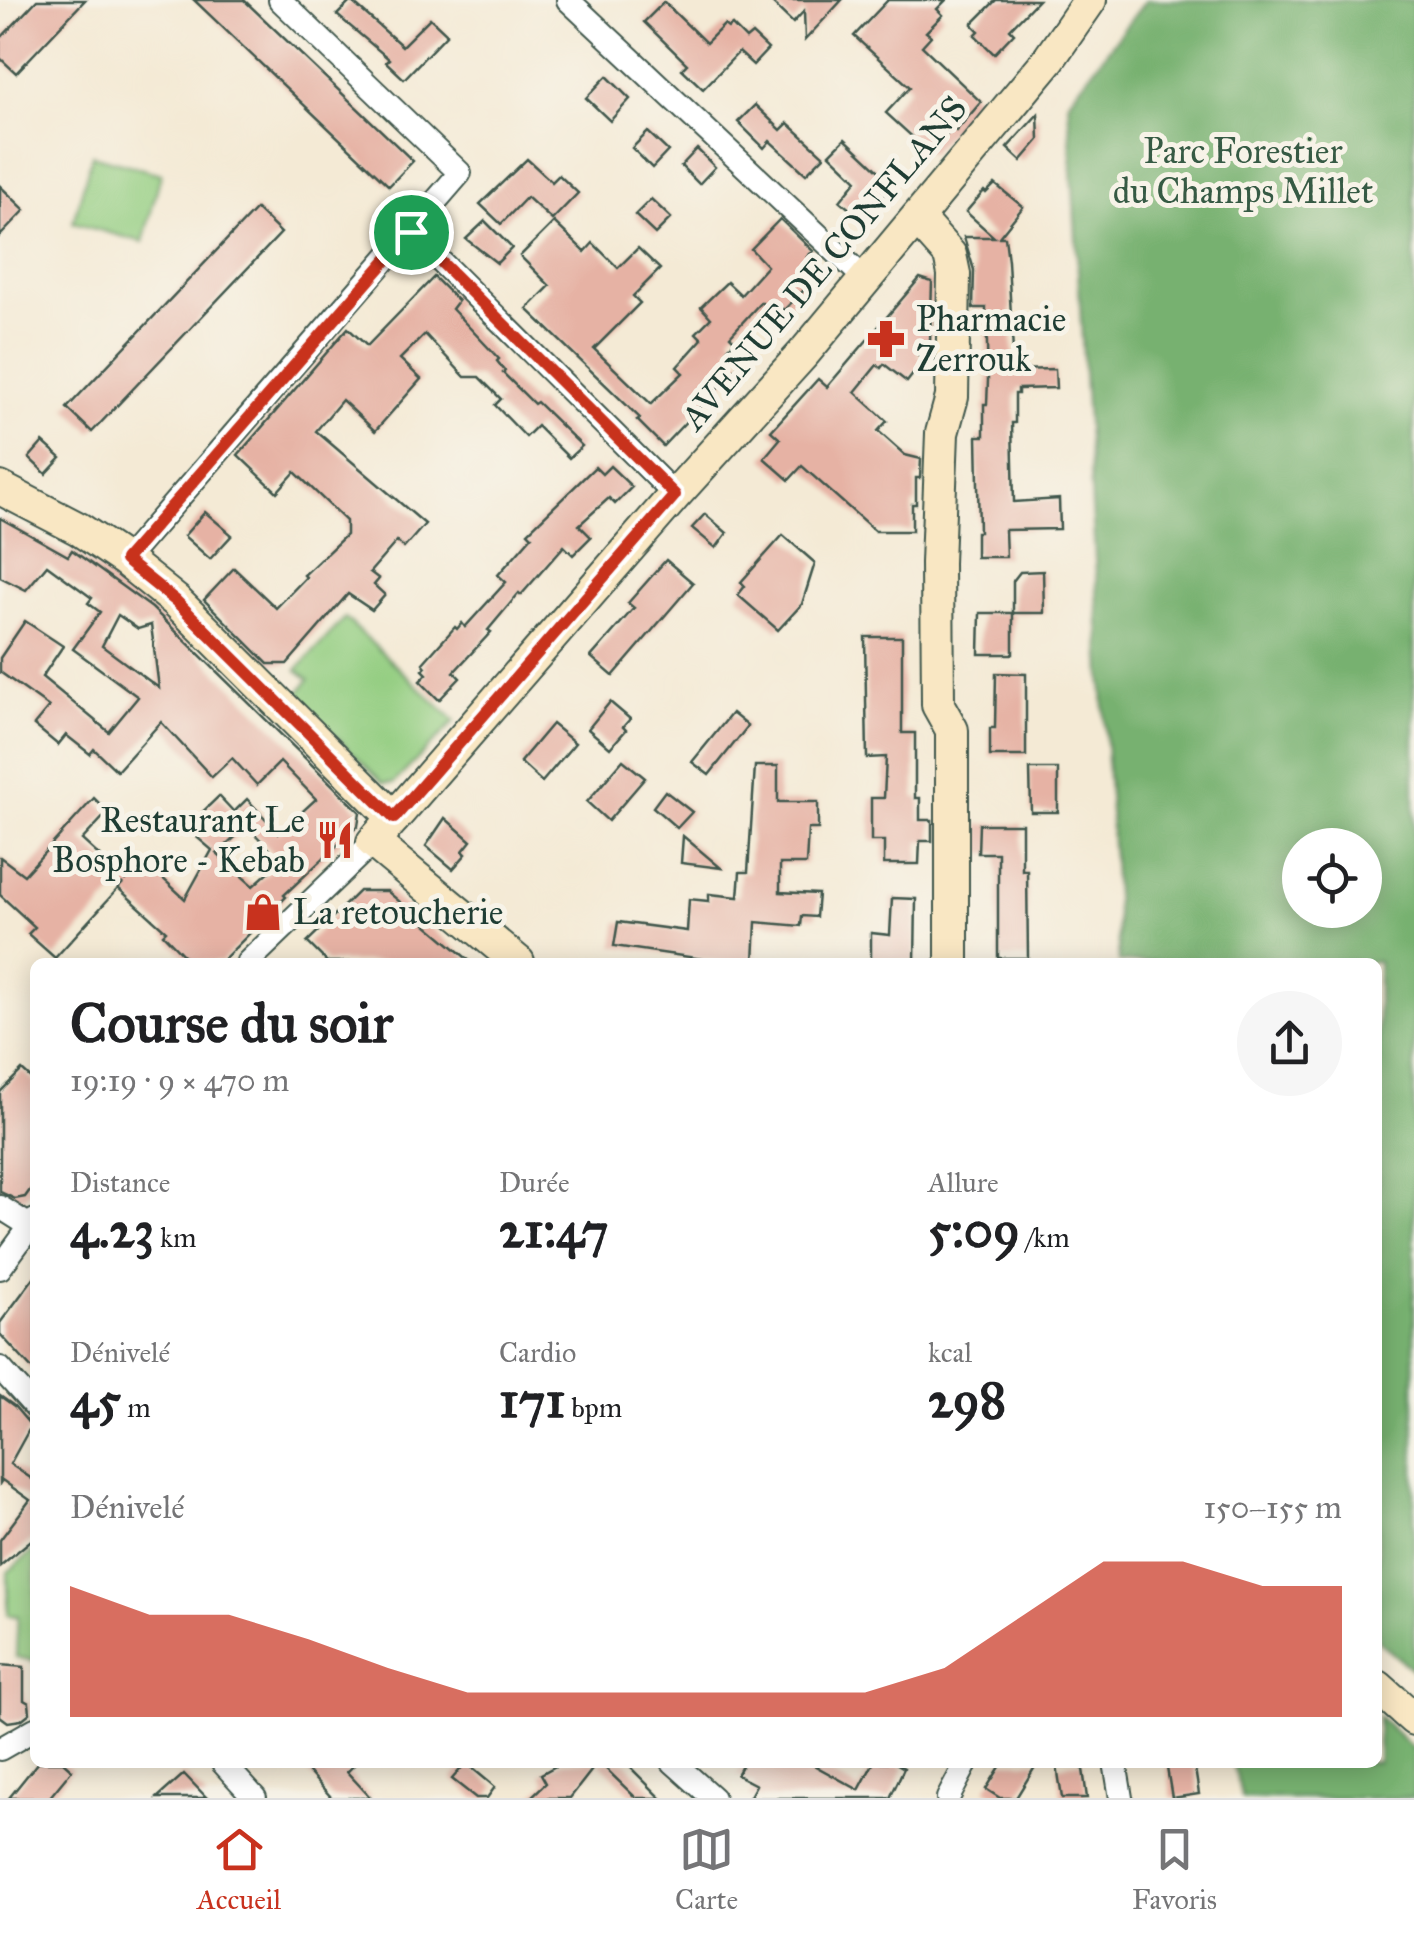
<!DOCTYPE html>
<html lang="fr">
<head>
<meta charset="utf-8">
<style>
	:root { --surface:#fff; --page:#f6f6f6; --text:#202124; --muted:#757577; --line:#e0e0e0; --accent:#c8321e }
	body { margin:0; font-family:"IM FELL Great Primer",serif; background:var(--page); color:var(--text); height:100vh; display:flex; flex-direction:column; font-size:38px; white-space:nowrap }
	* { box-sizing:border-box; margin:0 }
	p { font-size:32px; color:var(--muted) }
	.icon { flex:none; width:55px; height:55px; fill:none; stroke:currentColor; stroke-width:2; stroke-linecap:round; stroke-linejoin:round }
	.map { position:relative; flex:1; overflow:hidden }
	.details { position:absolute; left:30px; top:958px; width:1352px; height:810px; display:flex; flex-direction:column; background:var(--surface); border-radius:15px; box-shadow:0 5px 25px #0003 }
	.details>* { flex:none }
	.buttons { position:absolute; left:1282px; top:828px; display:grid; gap:20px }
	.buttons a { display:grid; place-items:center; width:100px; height:100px; border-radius:50%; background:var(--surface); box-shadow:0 5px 25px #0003; font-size:50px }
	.pin { position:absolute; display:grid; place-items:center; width:85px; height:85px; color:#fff; margin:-42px; border:5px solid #fff; border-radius:50%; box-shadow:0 2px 10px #0007 }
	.round { display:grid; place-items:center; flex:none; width:105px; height:105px; border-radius:52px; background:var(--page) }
	.overview { display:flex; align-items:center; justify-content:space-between; height:170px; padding:0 40px }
	h1 { font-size:55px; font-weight:700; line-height:75px }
	.figures { display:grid; grid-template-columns:repeat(3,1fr); gap:15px; height:170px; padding:10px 40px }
	.figures div { display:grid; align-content:center }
	.figures b { font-size:50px; font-weight:700 }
	.figures small { font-size:28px; font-weight:400 }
	.figures p { font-size:28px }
	.chart { height:280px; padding:20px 40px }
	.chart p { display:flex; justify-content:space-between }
	.chart svg { width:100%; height:180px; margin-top:10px; fill:var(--accent); opacity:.7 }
	.dock { display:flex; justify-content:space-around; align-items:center; height:140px; border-top:2px solid var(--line); background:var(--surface); font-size:28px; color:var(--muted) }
	.dock a { display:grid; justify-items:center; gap:5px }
	.dock .current { color:var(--accent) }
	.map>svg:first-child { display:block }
	.green { fill:#94ce82; stroke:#5a865b; stroke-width:2.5 }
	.forest { fill:#77b170; stroke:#4b7752; stroke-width:2.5; fill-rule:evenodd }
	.building { fill:#e6b2a4; fill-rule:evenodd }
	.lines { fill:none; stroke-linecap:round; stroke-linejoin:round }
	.street-casing { stroke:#3f574c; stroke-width:26 }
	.secondary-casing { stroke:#3f574c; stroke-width:36 }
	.street { stroke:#fff; stroke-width:22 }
	.secondary { stroke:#f9e7c3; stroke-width:32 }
	.route-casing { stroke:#fff; stroke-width:20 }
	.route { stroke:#c8321e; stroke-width:12 }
	.labels { text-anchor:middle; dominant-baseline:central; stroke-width:10; stroke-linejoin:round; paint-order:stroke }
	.park-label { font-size:35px; fill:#365a44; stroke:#f7f3e8 }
	.street-label { font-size:35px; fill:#1f3d34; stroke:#f7f3e8 }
	.poi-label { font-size:35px; fill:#1f3d34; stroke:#f7f3e8; text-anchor:start }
</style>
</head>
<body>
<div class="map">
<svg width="1414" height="1798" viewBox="0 0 1414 1798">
	<rect width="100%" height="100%" fill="#f7f3e8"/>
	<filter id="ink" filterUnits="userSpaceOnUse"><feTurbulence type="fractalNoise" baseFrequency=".01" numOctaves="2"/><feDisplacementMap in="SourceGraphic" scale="20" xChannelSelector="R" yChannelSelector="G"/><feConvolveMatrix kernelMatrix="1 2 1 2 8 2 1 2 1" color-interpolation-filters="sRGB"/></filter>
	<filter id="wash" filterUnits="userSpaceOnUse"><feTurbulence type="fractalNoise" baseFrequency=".0048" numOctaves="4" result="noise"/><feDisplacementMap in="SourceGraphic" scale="40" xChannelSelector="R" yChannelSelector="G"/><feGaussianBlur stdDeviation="2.25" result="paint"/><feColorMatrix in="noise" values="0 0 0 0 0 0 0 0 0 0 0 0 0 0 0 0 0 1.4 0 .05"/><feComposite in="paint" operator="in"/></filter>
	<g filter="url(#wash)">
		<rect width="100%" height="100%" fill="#f4ead5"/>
		<!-- green -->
		<g class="green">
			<polygon points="92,155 161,174 143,242 73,223"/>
			<polygon points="345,618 455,721 394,783 383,783 296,697 309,679 297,670"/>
			<polygon points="33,1551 35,1552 35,1661 16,1657 18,1616 8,1615 8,1572"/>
		</g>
		<!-- forest -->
		<g class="forest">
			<path d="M1146,0H1414V1671L1378,1641V962H1119L1068,102ZM1300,845H1365V910H1300Z"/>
			<polygon points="1378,1716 1414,1749 1414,1798 1242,1798 1233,1763 1378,1762"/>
		</g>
		<g id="blocks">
			<!-- building -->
			<g class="building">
				<polygon points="37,0 85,0 16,73 0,58 0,39"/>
				<polygon points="194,0 244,0 413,161 389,186"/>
				<polygon points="769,0 842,0 805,40 804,11 793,23"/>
				<polygon points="888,0 946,0 937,9 943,15 926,32 931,36 922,46 981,102 956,131 953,128 930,153 886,113 910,87 854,36"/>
				<polygon points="996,0 1038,0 1010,29 1014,33 994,54 975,35 979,31 972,24"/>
				<polygon points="351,1 402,46 430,18 447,34 404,79 386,62 389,59 337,15"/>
				<polygon points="664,2 706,43 724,25 728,28 732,25 746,39 752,34 768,49 753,65 739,52 703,89 682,69 687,64 644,22"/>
				<polygon points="607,76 630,99 610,121 586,98"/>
				<polygon points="755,105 781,130 788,123 824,156 806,174 770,141 764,148 738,122"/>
				<polygon points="1038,114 1039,140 1021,161 1007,148"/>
				<polygon points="648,132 668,151 652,168 632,148"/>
				<polygon points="845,139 893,184 863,220 840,201 857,180 830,154"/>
				<polygon points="697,149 715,167 699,184 681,166"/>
				<polygon points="527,159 552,182 559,175 578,193 552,220 527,197 501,224 480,204"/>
				<polygon points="995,184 1023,207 999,237 1005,237 1008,261 1014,370 1055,369 1056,388 1018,389 1018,394 1015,394 1015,423 1012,423 1014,502 1059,499 1060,529 1005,530 1006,557 976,557 976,532 979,532 977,436 984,436 984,404 987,404 988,380 986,308 973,308 974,270 964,237 994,237 966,212 984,191 986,193"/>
				<polygon points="0,186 25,210 0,236"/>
				<polygon points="651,199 671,218 655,234 635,215"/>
				<polygon points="256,209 281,233 92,432 67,408"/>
				<polygon points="780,219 813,251 807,257 823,271 784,310 780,307 774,314 761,302 730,336 735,341 728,348 742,362 663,446 637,420 640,418 527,309 550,286 520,256 554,222 585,252 593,243 618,268 638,248 660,269 633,296 640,303 594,349 651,404 683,373 677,367 702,339 696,333 711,318 701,307 727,282 741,295 767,266 751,249"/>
				<polygon points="485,221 512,248 497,263 466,239"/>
				<polygon points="434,277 458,301 452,309 499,359 497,361 505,371 503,373 534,404 537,402 582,446 569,458 537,426 526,437 495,405 501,399 479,377 465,377 425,334 400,359 421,379 375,431 342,400 316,431 425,524 404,548 397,541 370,572 379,579 374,585 385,595 372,610 348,594 287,664 268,664 204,600 234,568 276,608 306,577 304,575 346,535 346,521 295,472 277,492 238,455 348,328 367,346"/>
				<polygon points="920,278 932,282 930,342 917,354 924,360 907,382 884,364 881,368 877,365 855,392 887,421 878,431 905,455 921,459 920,478 916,478 916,504 912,504 912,531 875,531 802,466 789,480 764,458 780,439 771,431 818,379 827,387"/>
				<polygon points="43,442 61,458 46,474 29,458"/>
				<polygon points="610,466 632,487 615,504 609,498 579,525 591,537 573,555 564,546 521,595 519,593 488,630 491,632 454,672 460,678 439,700 420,681 427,674 423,670 426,667 423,663 455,627 457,629 462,623 465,627 506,582 498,575 532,536 528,532 595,467 602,474"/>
				<polygon points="205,512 232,535 210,559 184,536"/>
				<polygon points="705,514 727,533 716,548 692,528"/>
				<path d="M0,518L68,556L72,550L152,608L360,812L358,826L284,895L286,897L221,962H190L163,934L166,931L118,888L123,883L55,958L28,934L35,927L0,895V857L24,875L94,798L108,812L82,840L126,880L143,860L185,899L212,850L186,828L219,796L234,812L247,799L279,833L316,799L280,762L257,785L232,758L212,777L161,722L117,771L94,749L90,754L66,735L58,745L34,725L49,707L0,672V658L25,621L63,646L42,677L109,732L138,697L73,649L100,612L88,603L92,598L47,565L26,590L0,577ZM118,615L138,629L151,625L159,688L102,646ZM247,826L281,861L253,886L217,854Z"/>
				<polygon points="783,535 815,563 802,604 778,630 738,595 745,586 741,582"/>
				<polygon points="666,560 693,583 613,676 591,657 634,608 628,603"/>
				<polygon points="1043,571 1044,613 1013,613 1013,581 1020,572"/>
				<polygon points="980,613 1013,613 1013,654 979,654"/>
				<polygon points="865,637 902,637 902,733 915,733 915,798 920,798 920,820 932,820 932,841 920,841 919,864 884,864 884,841 871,841 871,798 884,798 886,757 867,758"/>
				<polygon points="996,673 1026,674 1026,756 990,756 990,728 995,728"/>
				<polygon points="610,702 630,719 623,727 626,730 610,748 588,729"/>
				<polygon points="732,713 748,726 709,775 692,762"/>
				<polygon points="552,724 575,743 542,782 520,762"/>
				<polygon points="623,760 645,778 608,821 587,802"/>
				<polygon points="755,766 778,766 778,802 818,802 818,829 808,829 806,864 780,864 780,892 818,894 816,917 802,916 801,926 756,922 754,962 723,962 614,946 618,922 687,931 689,899 709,901 709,894 738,897 740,872 748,872"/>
				<polygon points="1030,769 1058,769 1058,812 1031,812"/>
				<polygon points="665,791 692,812 677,828 653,807"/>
				<polygon points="445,818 471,841 463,851 466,854 453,869 426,846"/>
				<polygon points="979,824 1022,824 1022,870 1027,870 1028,958 998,958 998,853 978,853"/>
				<polygon points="683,836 721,868 681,863"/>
				<polygon points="359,891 387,891 471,962 327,962 307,942"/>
				<polygon points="892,898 916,899 915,962 871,962 871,933 890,935"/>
				<polygon points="22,1070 35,1082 35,1183 25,1197 15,1199 0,1192 0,1092"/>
				<polygon points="35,1276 35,1372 0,1334 0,1323"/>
				<polygon points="0,1396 14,1406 31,1426 10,1464 35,1481 35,1537 0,1566 0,1540 30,1500 2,1480 0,1483"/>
				<polygon points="0,1665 24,1667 24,1700 29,1703 30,1713 21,1720 8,1722 0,1716"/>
				<polygon points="38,1762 63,1762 72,1770 49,1798 9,1798"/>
				<polygon points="299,1762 357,1762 347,1772 371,1798 332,1798"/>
				<polygon points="563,1762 598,1762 570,1798 530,1798 546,1783 541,1774"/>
				<polygon points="599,1762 625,1762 661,1798 636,1798"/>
				<polygon points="744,1762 808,1762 859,1790 874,1762 894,1762 904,1768 890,1798 749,1798 756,1785 737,1775"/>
				<polygon points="1003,1762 1038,1762 1016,1798 1000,1798 986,1789"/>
				<polygon points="1082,1762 1087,1798 1062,1798 1057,1766"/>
				<polygon points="1166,1762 1194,1762 1199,1794 1172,1798"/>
				<polygon points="466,1763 495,1787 487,1798 476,1798 452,1779"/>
				<polygon points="184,1774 207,1798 157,1798"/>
			</g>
		</g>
	</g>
	<g filter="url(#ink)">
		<use href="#blocks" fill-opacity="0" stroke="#3f574c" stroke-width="2.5"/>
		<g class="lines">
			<!-- street casing -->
			<g class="street-casing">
				<g id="street">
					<polyline points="568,0 866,280"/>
					<polyline points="411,232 675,495"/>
					<polyline points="125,560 460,173 280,0"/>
					<polyline points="248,962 373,842"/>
					<polyline points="0,1207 30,1226"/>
					<polyline points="0,1268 35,1220"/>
					<polyline points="0,1368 35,1407"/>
					<polyline points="0,1749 35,1729"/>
					<polyline points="222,1762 255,1798"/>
					<polyline points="673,1762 713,1798"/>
					<polyline points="1115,1762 1121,1798"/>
					<polyline points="948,1798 967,1762"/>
				</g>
			</g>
			<!-- secondary casing -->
			<g class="secondary-casing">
				<g id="secondary">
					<polyline points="917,218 950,255 954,274 952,397 942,433 937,563 938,705 952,730 952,962"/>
					<polyline points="0,488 79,529 125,560 176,601 394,818"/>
					<polyline points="518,962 373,842 675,495 804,353 1049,59 1090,0"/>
					<polyline points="1378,1687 1414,1719"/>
				</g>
			</g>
			<!-- street -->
			<use href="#street" class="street"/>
			<!-- secondary -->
			<use href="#secondary" class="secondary"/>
		</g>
	</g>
	<g class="lines" filter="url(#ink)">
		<!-- route casing -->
		<g class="route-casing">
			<polygon id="route" points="411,232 675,495 394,818 176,601 125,560"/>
		</g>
		<!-- route -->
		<use href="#route" class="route"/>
	</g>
	<!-- icons -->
	<defs>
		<g id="pharmacy-bare" transform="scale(3)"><path d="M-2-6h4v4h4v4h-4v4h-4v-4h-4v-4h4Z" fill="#c8321e" stroke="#f7f3e8" stroke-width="2.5" paint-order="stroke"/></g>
		<g id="restaurant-bare" transform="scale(3)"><path d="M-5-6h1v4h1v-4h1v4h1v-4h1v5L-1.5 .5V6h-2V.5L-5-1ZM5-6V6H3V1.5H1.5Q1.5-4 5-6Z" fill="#c8321e" stroke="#f7f3e8" stroke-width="2.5" paint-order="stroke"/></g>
		<g id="shop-bare" transform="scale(3)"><path d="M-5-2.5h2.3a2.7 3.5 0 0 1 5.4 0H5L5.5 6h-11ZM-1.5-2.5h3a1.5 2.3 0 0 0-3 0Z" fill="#c8321e" stroke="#f7f3e8" stroke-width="2.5" paint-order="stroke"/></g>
	</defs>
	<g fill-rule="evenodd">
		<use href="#pharmacy-bare" x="886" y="339"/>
		<use href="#restaurant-bare" x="335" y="840"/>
		<use href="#shop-bare" x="263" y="912"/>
	</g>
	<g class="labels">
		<!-- park labels -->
		<g class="park-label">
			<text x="1243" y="151">Parc Forestier<tspan x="1243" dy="40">du Champs Millet</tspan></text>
		</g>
		<!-- street labels -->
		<g class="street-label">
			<text transform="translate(824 263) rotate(-50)">AVENUE DE CONFLANS</text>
		</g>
		<!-- poi labels -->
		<g class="poi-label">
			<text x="916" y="319">Pharmacie<tspan x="916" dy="40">Zerrouk</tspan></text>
			<text x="305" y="820" text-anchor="end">Restaurant Le<tspan x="305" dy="40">Bosphore - Kebab</tspan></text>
			<text x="293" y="912">La retoucherie</text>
		</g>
	</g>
</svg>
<div class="buttons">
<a><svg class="icon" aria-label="locate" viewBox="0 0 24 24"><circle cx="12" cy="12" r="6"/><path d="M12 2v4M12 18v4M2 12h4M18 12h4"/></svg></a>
</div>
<div class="pin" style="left:411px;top:232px;background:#1e9e55"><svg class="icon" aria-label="arrive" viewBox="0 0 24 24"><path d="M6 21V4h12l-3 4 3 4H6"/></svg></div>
<section class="details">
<div class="overview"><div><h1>Course du soir</h1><p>19:19 · 9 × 470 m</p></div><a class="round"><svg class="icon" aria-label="share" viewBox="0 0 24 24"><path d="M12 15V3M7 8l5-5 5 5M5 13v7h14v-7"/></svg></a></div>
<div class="figures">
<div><p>Distance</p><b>4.23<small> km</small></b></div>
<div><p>Durée</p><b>21:47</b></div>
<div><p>Allure</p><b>5:09<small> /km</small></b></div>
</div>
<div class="figures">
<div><p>Dénivelé</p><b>45<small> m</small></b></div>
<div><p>Cardio</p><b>171<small> bpm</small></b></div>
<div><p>kcal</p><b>298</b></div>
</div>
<div class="chart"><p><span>Dénivelé</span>150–155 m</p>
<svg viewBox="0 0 160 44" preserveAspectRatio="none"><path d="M0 44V12L10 19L20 19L30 25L40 32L50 38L60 38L70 38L80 38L90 38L100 38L110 32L120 19L130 6L140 6L150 12L160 12V44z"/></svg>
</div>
</section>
</div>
<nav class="dock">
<a class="current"><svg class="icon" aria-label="home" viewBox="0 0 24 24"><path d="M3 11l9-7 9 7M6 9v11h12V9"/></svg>Accueil</a>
<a><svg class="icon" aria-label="map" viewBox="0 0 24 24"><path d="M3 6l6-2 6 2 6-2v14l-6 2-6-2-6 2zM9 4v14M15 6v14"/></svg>Carte</a>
<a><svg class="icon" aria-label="saved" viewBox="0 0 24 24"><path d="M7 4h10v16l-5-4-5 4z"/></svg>Favoris</a>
</nav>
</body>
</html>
